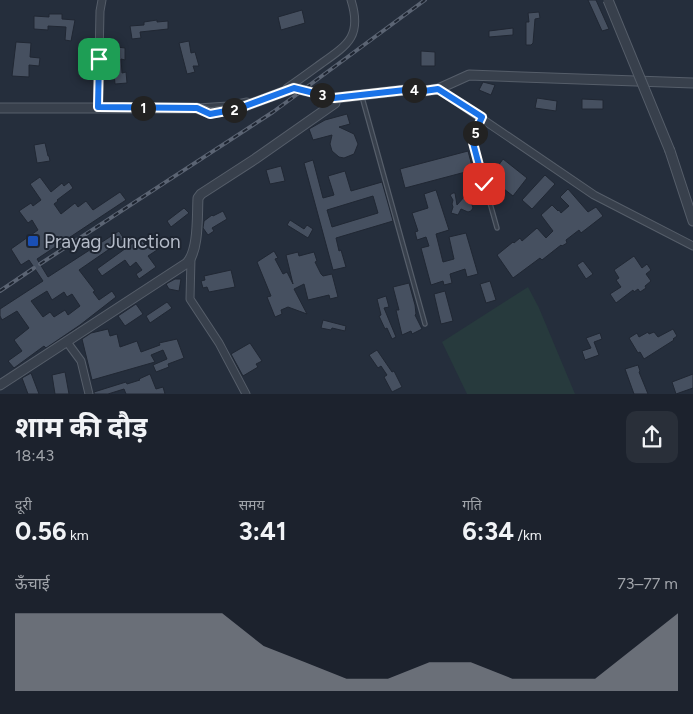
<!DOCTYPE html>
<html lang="hi">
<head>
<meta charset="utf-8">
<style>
	:root { --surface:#1c222d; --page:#292f39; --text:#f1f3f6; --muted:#a0a4aa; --accent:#8c9099 }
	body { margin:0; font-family:Figtree,"Noto Sans Devanagari",sans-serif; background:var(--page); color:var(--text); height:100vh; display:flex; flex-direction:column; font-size:19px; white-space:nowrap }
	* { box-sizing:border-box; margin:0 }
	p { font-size:16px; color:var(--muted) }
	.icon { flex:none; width:28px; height:28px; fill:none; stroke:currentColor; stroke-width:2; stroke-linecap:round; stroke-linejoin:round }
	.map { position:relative; height:394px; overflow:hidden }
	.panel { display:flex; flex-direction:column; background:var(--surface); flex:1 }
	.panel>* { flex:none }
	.pin { position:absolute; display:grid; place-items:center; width:42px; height:42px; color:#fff; margin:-21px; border-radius:10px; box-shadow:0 2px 8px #0006 }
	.km { position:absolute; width:25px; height:25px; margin:-12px; border-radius:50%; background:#222; color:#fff; font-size:14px; line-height:25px; text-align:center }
	.round { display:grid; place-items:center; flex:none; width:52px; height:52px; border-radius:10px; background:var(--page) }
	.summary { display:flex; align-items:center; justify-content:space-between; height:85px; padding:0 15px }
	h1 { font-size:28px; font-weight:700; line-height:38px }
	.figures { display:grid; grid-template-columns:repeat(3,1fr); gap:8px; height:85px; padding:5px 15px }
	.figures div { display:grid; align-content:center }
	.figures b { font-size:25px; font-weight:700 }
	.figures small { font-size:14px; font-weight:400 }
	.figures p { font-size:14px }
	.chart { height:140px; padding:10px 15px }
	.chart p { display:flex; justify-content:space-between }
	.chart svg { width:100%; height:90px; margin-top:5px; fill:var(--accent); opacity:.7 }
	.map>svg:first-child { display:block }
	.green { fill:#273a3d }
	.building { fill:#465060; stroke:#202733; fill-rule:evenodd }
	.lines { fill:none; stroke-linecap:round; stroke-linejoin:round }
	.service-casing { stroke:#565e6a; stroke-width:5.5 }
	.minor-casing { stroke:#565e6a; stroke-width:9 }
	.tertiary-casing { stroke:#565e6a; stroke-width:11 }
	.service { stroke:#38404c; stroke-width:3 }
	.minor { stroke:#38404c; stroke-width:7 }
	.tertiary { stroke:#38404c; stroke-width:9 }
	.rail-casing { stroke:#5b6473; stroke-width:4 }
	.rail { stroke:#1e2531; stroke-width:2; stroke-dasharray:5.5; stroke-linecap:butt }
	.tertiary-bridge-casing { stroke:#565e6a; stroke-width:11; stroke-linecap:butt }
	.tertiary-bridge { stroke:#38404c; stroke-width:9 }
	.route-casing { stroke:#fff; stroke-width:10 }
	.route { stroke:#1a73e8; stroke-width:6 }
	.transit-dot { fill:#1a4fb4; stroke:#1e2531; stroke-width:2 }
	.labels { text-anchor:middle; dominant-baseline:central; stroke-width:4; stroke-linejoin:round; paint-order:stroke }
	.poi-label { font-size:19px; fill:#b4bbc8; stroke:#1e2531; text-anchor:start }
</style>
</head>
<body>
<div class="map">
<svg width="693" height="394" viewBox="0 0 693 394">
	<rect width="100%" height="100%" fill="#252e3c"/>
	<!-- green -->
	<polygon class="green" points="528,287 539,308 575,394 467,394 442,342"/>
	<!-- building -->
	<g class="building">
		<polygon points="588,0 596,0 609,29 602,31"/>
		<polygon points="302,10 305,23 281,30 278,17"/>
		<polygon points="539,12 540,18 535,19 533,43 531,45 526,45 526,22 529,22 528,13"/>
		<polygon points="49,14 62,14 62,19 75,20 71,41 65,40 66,27 48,26 48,30 34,29 34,16 49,17"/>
		<polygon points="157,20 157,22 168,21 168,29 140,32 141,38 132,39 130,26 144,25 144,22"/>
		<polygon points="513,28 513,35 489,37 489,31"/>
		<polygon points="189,41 191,53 195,52 199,66 193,66 195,72 187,74 179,43"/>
		<polygon points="16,42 31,43 30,57 40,58 39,66 29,65 29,77 12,76"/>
		<polygon points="83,47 90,47 89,60 93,61 92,70 81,69"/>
		<polygon points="117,47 125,48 125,60 121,59 122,73 126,72 127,83 115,84 113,61 114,52 117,52"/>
		<polygon points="421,51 435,52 435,66 421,66"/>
		<polygon points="483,82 495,85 491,95 479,90"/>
		<polygon points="537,98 557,101 556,111 535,108"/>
		<polygon points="582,99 603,100 603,109 582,109"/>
		<polygon points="347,114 350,124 339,127 354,134 358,144 354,154 344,158 339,157 332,151 330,144 332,135 313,140 309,129 325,120"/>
		<polygon points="45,143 48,156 49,156 50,161 37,163 34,145"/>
		<polygon points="468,151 473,170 405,188 400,169"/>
		<polygon points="503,159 527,178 513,196 495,182 502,174 496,169"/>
		<path d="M313,160L323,198L334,195L328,176L345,171L351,191L382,182L393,221L336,238L339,251L341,250L346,267L333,270L304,163ZM373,196L378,213L332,227L327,210Z"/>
		<polygon points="281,166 285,181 270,184 266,170"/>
		<polygon points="545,175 555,184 532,209 522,200"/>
		<path d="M40,177L51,192L62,183L64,186L69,182L73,188L57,200L58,201L54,204L61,214L75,203L78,207L86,201L93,210L120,192L126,200L37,259L48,277L119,231L124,239L79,270L95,291L93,292L99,300L112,291L116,297L80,325L46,348L44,346L14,368L8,361L22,351L14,340L29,328L17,311L2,320L0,316V309L43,281L29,260L21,265L11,249L38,230L32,220L28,223L19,211L31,203L33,206L41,200L30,184ZM47,291L52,300L64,292L67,297L72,294L80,306L68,315L65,310L54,317L50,312L43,317L31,301Z"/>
		<polygon points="568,189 588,212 596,207 603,216 581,233 579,230 566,240 567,243 562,246 561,245 542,260 540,258 513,278 497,255 513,242 514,243 520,238 522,241 537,228 546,238 553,231 541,215 552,205 558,211 559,210 561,213 569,206 560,197"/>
		<polygon points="436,190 449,230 436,234 443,262 454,259 449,237 466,233 478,274 467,277 465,269 450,274 452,283 444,285 443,281 431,285 421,248 429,246 426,237 417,240 415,232 418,231 412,213 428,208 424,194"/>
		<polygon points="453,193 455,193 457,205 465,196 469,196 473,208 471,211 468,212 461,209 458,215 451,213 453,207 452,204 453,200 450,195"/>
		<polygon points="184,208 189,213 171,227 167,221"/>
		<polygon points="223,211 227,219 212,228 214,231 208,235 203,228 204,221 212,215 213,216"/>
		<polygon points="290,220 304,229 307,225 313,229 308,238 287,225"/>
		<polygon points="140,238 148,248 153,245 157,250 148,256 156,267 139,279 136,274 142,270 136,262 130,267 125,260 102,276 97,269"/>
		<polygon points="274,251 278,258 275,259 283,274 287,272 293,284 286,255 298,252 299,256 314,252 317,261 315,262 321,274 323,276 332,274 338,297 330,299 329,295 308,300 304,284 294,289 307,314 288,307 281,310 282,314 275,317 267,297 271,296 257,262"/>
		<polygon points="634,256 642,268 647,264 651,270 646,274 651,281 645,286 646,288 640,292 638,289 634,292 633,290 616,303 610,294 621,287 616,280 619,278 614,270"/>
		<polygon points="583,261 593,274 586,279 577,265"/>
		<polygon points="231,270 235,287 209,292 207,287 203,288 201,281 205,280 204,276"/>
		<polygon points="175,279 181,279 179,291 169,289 166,284"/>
		<polygon points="490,281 496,300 486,303 480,284"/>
		<polygon points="409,283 415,305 416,314 415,315 422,329 412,334 411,331 402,335 396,310 399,310 393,287"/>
		<polygon points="445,291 453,321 441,324 434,294"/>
		<polygon points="386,296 389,307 384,308 396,337 392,339 387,328 385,329 379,316 381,315 377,299"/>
		<polygon points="167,302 172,308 150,323 146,316"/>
		<polygon points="136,304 143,314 125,326 118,316"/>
		<polygon points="323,320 346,326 345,331 332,328 331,330 321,328"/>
		<polygon points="108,329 110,336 117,334 120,347 137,341 141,352 160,345 159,343 177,339 184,358 168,364 169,367 156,372 153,365 167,359 163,350 151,355 155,362 92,380 82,339 91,333"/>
		<polygon points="673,329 677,336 673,339 674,340 644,359 640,352 638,353 629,338 637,333 639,337 648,332 649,334 654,332 658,337"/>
		<polygon points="600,333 602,339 594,342 599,355 585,360 582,351 591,348 586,338"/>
		<polygon points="250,343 262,361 256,364 258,367 243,376 231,354"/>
		<polygon points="377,350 392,372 394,371 402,387 392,392 384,377 387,375 381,366 378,368 369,355"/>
		<polygon points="638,365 640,371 639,372 648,394 634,394 625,369"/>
		<polygon points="65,372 69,394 55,394 52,375"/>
		<polygon points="31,373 39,394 28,394 22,378"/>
		<polygon points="150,374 156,389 163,387 165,394 126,394 124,389 108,394 94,394 94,392 126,382 127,384 140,380 139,379"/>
		<polygon points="693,374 693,388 676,394 672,382"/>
	</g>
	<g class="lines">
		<!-- service casing -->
		<g class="service-casing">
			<g id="service">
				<polyline points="362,97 425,324"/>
				<polyline points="481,119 472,139 497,228"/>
			</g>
		</g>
		<!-- minor casing -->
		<g class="minor-casing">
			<g id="minor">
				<path d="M287,88C299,80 311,71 322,63C349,44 362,35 351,0"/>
				<polyline points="438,89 594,195 693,246"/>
				<polyline points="98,107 100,11 102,0"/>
				<polyline points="198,108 228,106 247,102"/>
				<polyline points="191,258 190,299 219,343 246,394"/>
				<polyline points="67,342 81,361 89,394"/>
			</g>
		</g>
		<!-- tertiary casing -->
		<g class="tertiary-casing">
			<g id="tertiary">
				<polyline points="424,91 438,89 469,75 693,83"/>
				<polyline points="0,108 197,108"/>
				<polyline points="670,151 693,221"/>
				<path d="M0,385L187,263C199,250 197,216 198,198L201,194L255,159L335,103"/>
			</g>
		</g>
		<!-- service -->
		<use href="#service" class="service"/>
		<!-- minor -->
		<use href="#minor" class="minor"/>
		<!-- tertiary -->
		<use href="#tertiary" class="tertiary"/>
		<!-- rail casing -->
		<g class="rail-casing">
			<g id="rail">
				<polyline points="40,264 273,112 425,0"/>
				<polyline points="0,291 34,268"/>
			</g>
		</g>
		<!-- rail -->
		<use href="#rail" class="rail"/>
		<!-- tertiary-bridge casing -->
		<g class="tertiary-bridge-casing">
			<g id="tertiary-bridge">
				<polyline points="608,0 670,151"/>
				<polyline points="197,108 210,113 237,109 294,88 335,98 405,90 424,91"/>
			</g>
		</g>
		<!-- tertiary-bridge -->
		<use href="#tertiary-bridge" class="tertiary-bridge"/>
	</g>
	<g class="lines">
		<!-- route casing -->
		<g class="route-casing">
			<polyline id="route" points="99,59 98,107 197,108 210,114 237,109 294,88 334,98 405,90 424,91 438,89 482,117 472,139 484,184"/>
		</g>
		<!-- route -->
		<use href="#route" class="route"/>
	</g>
	<!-- markers -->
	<rect class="transit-dot" x="27" y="235" width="12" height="12" rx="2.5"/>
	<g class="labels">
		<!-- poi labels -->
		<g class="poi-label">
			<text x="44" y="241">Prayag Junction</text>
		</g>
	</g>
</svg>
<div class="pin" style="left:99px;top:59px;background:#1e9e55"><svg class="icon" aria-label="arrive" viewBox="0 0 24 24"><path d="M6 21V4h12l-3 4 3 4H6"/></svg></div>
<div class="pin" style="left:484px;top:184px;background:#d93025"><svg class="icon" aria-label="check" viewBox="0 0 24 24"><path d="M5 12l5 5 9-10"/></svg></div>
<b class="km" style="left:143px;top:108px">1</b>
<b class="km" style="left:234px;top:110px">2</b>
<b class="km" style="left:322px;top:95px">3</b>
<b class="km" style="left:414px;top:90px">4</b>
<b class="km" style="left:475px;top:133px">5</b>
</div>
<section class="panel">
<div class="summary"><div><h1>शाम की दौड़</h1><p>18:43</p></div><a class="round"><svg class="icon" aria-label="share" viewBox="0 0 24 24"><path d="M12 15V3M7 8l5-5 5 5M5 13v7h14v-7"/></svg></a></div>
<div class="figures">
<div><p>दूरी</p><b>0.56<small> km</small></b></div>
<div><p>समय</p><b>3:41</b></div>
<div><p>गति</p><b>6:34<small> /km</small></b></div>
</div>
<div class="chart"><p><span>ऊँचाई</span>73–77 m</p>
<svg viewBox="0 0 160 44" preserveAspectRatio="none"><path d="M0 44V6L10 6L20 6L30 6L40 6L50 6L60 22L70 30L80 38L90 38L100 30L110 30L120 38L130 38L140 38L150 22L160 6V44z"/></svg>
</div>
</section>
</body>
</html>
